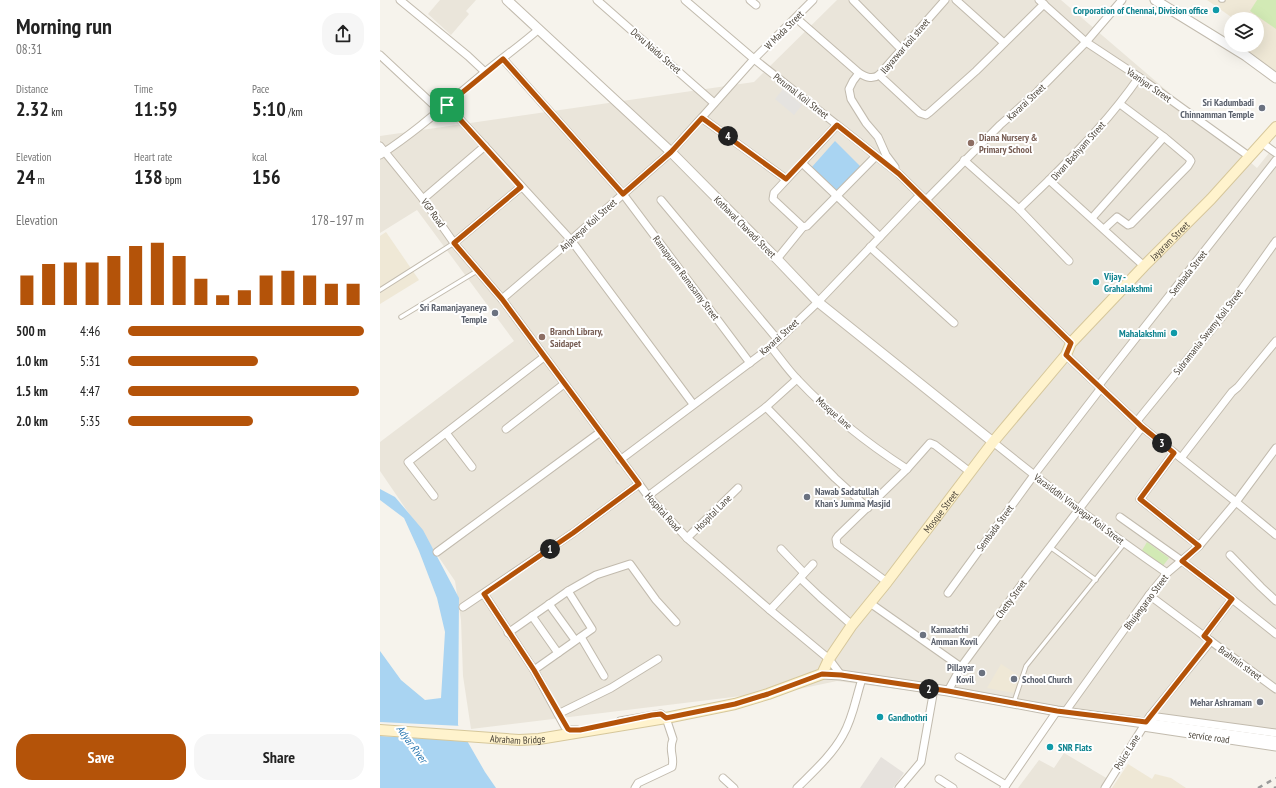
<!DOCTYPE html>
<html lang="en">
<head>
<meta charset="utf-8">
<style>
	:root { --surface:#fff; --page:#f6f6f6; --text:#222; --muted:#767676; --accent:#b45309 }
	body { margin:0; font-family:"PT Sans Narrow",sans-serif; background:var(--page); color:var(--text); height:100vh; display:flex; flex-direction:column; font-size:15px; white-space:nowrap }
	* { box-sizing:border-box; margin:0 }
	p { font-size:13px; color:var(--muted) }
	.icon { flex:none; width:22px; height:22px; fill:none; stroke:currentColor; stroke-width:2; stroke-linecap:round; stroke-linejoin:round }
	.map { position:relative; flex:1; overflow:hidden }
	.details { display:flex; flex-direction:column; background:var(--surface); width:380px }
	.details>* { flex:none }
	.buttons { position:absolute; left:844px; top:12px; display:grid; gap:8px }
	.buttons a { display:grid; place-items:center; width:40px; height:40px; border-radius:50%; background:var(--surface); box-shadow:0 4px 16px #0002; font-size:20px }
	.pin { position:absolute; display:grid; place-items:center; width:34px; height:34px; color:#fff; margin:-17px; border-radius:8px; box-shadow:0 2px 6px #0006 }
	.km { position:absolute; width:20px; height:20px; margin:-10px; border-radius:50%; background:#222; color:#fff; font-size:11px; line-height:20px; text-align:center }
	.round { display:grid; place-items:center; flex:none; width:42px; height:42px; border-radius:16px; background:var(--page) }
	.headline { display:flex; align-items:center; justify-content:space-between; height:68px; padding:0 16px }
	h1 { font-size:22px; font-weight:800; line-height:30px }
	.metrics { display:grid; grid-template-columns:repeat(3,1fr); gap:6px; height:68px; padding:4px 16px }
	.metrics div { display:grid; align-content:center }
	.metrics b { font-size:20px; font-weight:800 }
	.metrics small { font-size:11px; font-weight:400 }
	.metrics p { font-size:11px }
	.chart { height:112px; padding:8px 16px }
	.chart p { display:flex; justify-content:space-between }
	.chart svg { width:100%; height:72px; margin-top:4px; stroke:var(--accent); stroke-width:6 }
	.cta { display:flex; gap:8px; margin-top:auto; padding:8px 16px }
	.cta a { flex:1; height:46px; border-radius:16px; background:var(--accent); color:#fff; font-size:16px; font-weight:800; line-height:46px; text-align:center }
	.cta a+a { background:var(--page); color:var(--text) }
	ul { padding:0 16px; list-style:none; font-size:13px }
	li { display:grid; grid-template-columns:64px 48px 1fr; align-items:center; height:30px }
	li i { height:10px; border-radius:5px; background:var(--accent) }
	main { display:flex; flex:1; min-height:0 }
	.map>svg:first-child { display:block }
	.residential { fill:#eae5da }
	.industrial { fill:#e6e2dd }
	.education { fill:#efe8d6 }
	.green { fill:#d2eab5 }
	.parking { fill:#e5e3e0 }
	.water { fill:#a9d4f2 }
	.pier { fill:#f6f3ec }
	.lines { fill:none; stroke-linecap:round; stroke-linejoin:round }
	.service-casing { stroke:#c2bbae; stroke-width:5.5 }
	.minor-casing { stroke:#c2bbae; stroke-width:9 }
	.tertiary-casing { stroke:#c2bbae; stroke-width:11 }
	.secondary-casing { stroke:#d6c79b; stroke-width:12 }
	.service { stroke:#fff; stroke-width:3.5 }
	.minor { stroke:#fff; stroke-width:7 }
	.tertiary { stroke:#fff; stroke-width:9 }
	.secondary { stroke:#fff3cd; stroke-width:10 }
	.rail { stroke:#9a9a9a; stroke-width:2.5; stroke-dasharray:5 5; stroke-linecap:butt }
	.route-casing { stroke:#fff; stroke-width:8 }
	.route { stroke:#b45309; stroke-width:5 }
	.culture-dot { fill:#0f9aa8; stroke:#fff; stroke-width:1.5 }
	.worship-dot { fill:#6b7280; stroke:#fff; stroke-width:1.5 }
	.education-dot { fill:#8d6e63; stroke:#fff; stroke-width:1.5 }
	.labels { text-anchor:middle; dominant-baseline:central; stroke-width:4; stroke-linejoin:round; paint-order:stroke }
	.culture-label { font-size:10px; font-weight:bold; fill:#0d838f; stroke:#fff; text-anchor:start }
	.street-label { font-size:10px; fill:#4b4439; stroke:#fff }
	.worship-label { font-size:10px; font-weight:bold; fill:#5b616d; stroke:#fff; text-anchor:end }
	.education-label { font-size:10px; font-weight:bold; fill:#785e54; stroke:#fff; text-anchor:start }
	.water-label { font-size:11px; font-style:italic; fill:#2e7ab2; stroke:#fff }
</style>
</head>
<body>
<main>
<section class="details">
<div class="headline"><div><h1>Morning run</h1><p>08:31</p></div><a class="round"><svg class="icon" aria-label="share" viewBox="0 0 24 24"><path d="M12 15V3M7 8l5-5 5 5M5 13v7h14v-7"/></svg></a></div>
<div class="metrics">
<div><p>Distance</p><b>2.32<small> km</small></b></div>
<div><p>Time</p><b>11:59</b></div>
<div><p>Pace</p><b>5:10<small> /km</small></b></div>
</div>
<div class="metrics">
<div><p>Elevation</p><b>24<small> m</small></b></div>
<div><p>Heart rate</p><b>138<small> bpm</small></b></div>
<div><p>kcal</p><b>156</b></div>
</div>
<div class="chart"><p><span>Elevation</span>178–197 m</p>
<svg viewBox="0 0 160 44" preserveAspectRatio="none"><path d="M5 44V26M15 44V19M25 44V18M35 44V18M45 44V14M55 44V8M65 44V6M75 44V14M85 44V28M95 44V38M105 44V35M115 44V26M125 44V23M135 44V26M145 44V31M155 44V31"/></svg>
</div>
<ul>
<li><b>500 m</b>4:46<i style="width:100%"></i></li>
<li><b>1.0 km</b>5:31<i style="width:55%"></i></li>
<li><b>1.5 km</b>4:47<i style="width:98%"></i></li>
<li><b>2.0 km</b>5:35<i style="width:53%"></i></li>
</ul>
<div class="cta"><a>Save</a><a>Share</a></div>
</section>
<div class="map">
<svg width="896" height="788" viewBox="0 0 896 788">
	<rect width="100%" height="100%" fill="#f6f3ec"/>
	<!-- residential -->
	<g class="residential">
		<polygon points="60,0 96,0 86,11 89,14 71,35 48,14"/>
		<polygon points="457,0 681,0 877,168 889,153 896,157 896,739 457,681 419,689 91,729 83,676 81,620 75,581 0,471 0,442 134,341 37,210 0,233 0,136 374,82"/>
		<polygon points="684,753 728,779 723,788 638,788 659,760 674,768"/>
	</g>
	<!-- industrial -->
	<polygon class="industrial" points="501,757 524,773 513,788 480,788"/>
	<!-- education -->
	<g class="education">
		<polygon points="827,0 896,0 896,73 854,45 877,45 877,19 854,19"/>
		<polygon points="6,232 39,280 0,304 0,236"/>
		<polygon points="621,664 641,677 634,693 607,688"/>
		<polygon points="748,764 772,779 775,774 791,778 806,788 732,788"/>
	</g>
	<!-- green -->
	<g class="green">
		<polygon points="877,0 896,0 896,29 870,11"/>
		<polygon points="767,542 789,558 782,567 761,552"/>
	</g>
	<!-- parking -->
	<polygon class="parking" points="403,89 422,105 414,115 395,99"/>
	<!-- water -->
	<g class="water">
		<polygon points="455,141 481,167 458,193 431,168"/>
		<polygon points="0,489 15,497 43,530 79,598 78,725 105,772 116,788 0,788 0,651 21,680 45,700 61,698 65,632 57,598 39,551 24,518 0,500"/>
	</g>
	<!-- pier -->
	<polygon class="pier" points="0,722 82,726 90,741 0,736"/>
	<g class="lines">
		<!-- service casing -->
		<g class="service-casing">
			<g id="service">
				<polyline points="841,0 843,0"/>
				<polyline points="0,290 74,243"/>
				<polyline points="21,317 97,271"/>
				<polyline points="670,547 716,580"/>
				<polyline points="634,702 646,666 744,544"/>
			</g>
		</g>
		<!-- minor casing -->
		<g class="minor-casing">
			<g id="minor">
				<polyline points="20,0 88,56 105,72"/>
				<polyline points="217,0 334,103"/>
				<polyline points="305,0 374,59 519,174 691,343"/>
				<polyline points="370,0 376,5"/>
				<polyline points="473,0 521,49"/>
				<polyline points="576,0 624,43"/>
				<polyline points="659,0 706,42 759,77 870,157"/>
				<path d="M416,18L479,73C486,77 492,80 499,75L565,0"/>
				<polyline points="0,55 59,110"/>
				<polyline points="123,59 243,194 370,363"/>
				<polyline points="479,73 473,81 469,89 471,99 486,123 498,137 506,155 515,167"/>
				<polyline points="499,75 540,113 546,115 550,112 596,71 664,4"/>
				<path d="M759,77C732,116 702,147 669,180L764,266"/>
				<polyline points="67,105 191,240 313,404"/>
				<polyline points="322,118 406,179"/>
				<polyline points="882,143 896,153"/>
				<polyline points="0,146 43,199 74,243 122,299 268,496 307,538 390,610 449,659 461,675"/>
				<path d="M0,155C37,131 70,101 104,73C122,58 141,45 159,29"/>
				<polyline points="584,160 639,209 689,261"/>
				<polyline points="422,163 500,237"/>
				<polyline points="43,199 105,146"/>
				<polyline points="281,200 398,340"/>
				<polyline points="546,200 620,125 657,92 706,42 742,0"/>
				<polyline points="639,209 669,180"/>
				<polyline points="712,218 784,137"/>
				<polyline points="423,227 393,199 394,193 457,125"/>
				<polyline points="724,229 737,217 748,225 751,224 808,166 811,161 809,158 784,137 740,104"/>
				<polyline points="74,243 141,187"/>
				<polyline points="490,247 574,323"/>
				<polyline points="397,259 423,227 427,226 496,156"/>
				<polyline points="122,299 191,240 291,152 374,59 433,0"/>
				<path d="M391,347C400,358 408,370 418,380C450,414 488,444 527,469"/>
				<polyline points="686,355 762,427 856,502 896,535"/>
				<polyline points="719,385 896,160"/>
				<polyline points="386,407 455,478 488,508"/>
				<polyline points="757,421 841,318 896,241"/>
				<polyline points="126,429 184,384"/>
				<polyline points="66,433 92,467"/>
				<path d="M613,442C670,488 727,532 787,573"/>
				<polyline points="794,453 760,499 819,546"/>
				<polyline points="801,458 852,392 858,387 896,341"/>
				<polyline points="240,460 391,347 438,302 540,195"/>
				<polyline points="54,496 28,462 164,357"/>
				<polyline points="268,496 386,407 417,379"/>
				<polyline points="740,517 802,561 852,599 824,636 769,595"/>
				<polyline points="307,538 358,488"/>
				<polyline points="401,549 424,573 420,578 440,597 472,625"/>
				<polyline points="57,552 219,433"/>
				<polyline points="850,555 881,587 896,601"/>
				<polyline points="507,582 457,545 456,539 458,536 527,469 550,443 555,445 590,472"/>
				<polyline points="568,593 654,475 721,388"/>
				<polyline points="104,594 154,670 185,727 190,730 197,730"/>
				<polyline points="852,599 896,634"/>
				<polyline points="490,603 581,667"/>
				<polyline points="169,604 195,640"/>
				<polyline points="83,607 193,533 259,484"/>
				<polyline points="390,610 433,564"/>
				<polyline points="152,616 178,653"/>
				<polyline points="128,633 188,591 216,575 250,564 276,600 296,622"/>
				<polyline points="201,637 224,676"/>
				<polyline points="828,639 896,689"/>
				<polyline points="154,670 212,629 188,591"/>
				<polyline points="568,691 581,667 650,573 762,427"/>
				<polyline points="685,712 769,595 787,573 819,546 856,502 896,448"/>
				<polyline points="178,714 231,688 278,659"/>
				<polyline points="770,716 896,733"/>
				<path d="M240,721L281,714L286,718L293,739C288,751 295,756 292,767L258,783L255,788"/>
				<polyline points="763,727 896,747"/>
				<polyline points="579,757 626,785"/>
				<polyline points="343,778 354,788"/>
				<polyline points="559,779 573,788"/>
				<path d="M417,788C433,772 452,755 463,735C473,718 476,697 482,679"/>
				<polyline points="519,788 541,762 554,689"/>
				<polyline points="624,788 677,711"/>
				<polyline points="725,788 770,716 831,641"/>
			</g>
		</g>
		<!-- tertiary casing -->
		<g class="tertiary-casing">
			<g id="tertiary">
				<polyline points="127,0 291,152 397,259 438,302 613,442"/>
				<polyline points="775,0 866,56 896,78"/>
				<polyline points="442,674 461,675 568,691 677,711 896,741"/>
			</g>
		</g>
		<!-- secondary casing -->
		<g class="secondary-casing">
			<g id="secondary">
				<path id="s1" d="M0,730L139,740L159,739L286,718L355,704L388,694L442,674L449,659L472,625L507,582L613,442L686,355L691,343L764,266L831,199L896,127"/>
			</g>
		</g>
		<!-- service -->
		<use href="#service" class="service"/>
		<!-- minor -->
		<use href="#minor" class="minor"/>
		<!-- tertiary -->
		<use href="#tertiary" class="tertiary"/>
		<!-- secondary -->
		<use href="#secondary" class="secondary"/>
		<!-- rail -->
		<g class="rail">
			<polyline points="878,788 896,778"/>
			<polyline points="894,788 896,787"/>
		</g>
	</g>
	<g class="lines">
		<!-- route casing -->
		<g class="route-casing">
			<polygon id="route" points="123,59 243,194 291,152 322,118 406,179 457,125 519,174 691,343 686,355 762,427 794,453 760,499 819,546 802,561 852,599 824,636 830,641 766,722 677,711 568,691 461,675 442,674 388,694 355,704 286,718 281,714 272,715 200,730 190,730 188,729 154,670 104,594 193,533 259,484 122,299 74,243 141,187 67,105"/>
		</g>
		<!-- route -->
		<use href="#route" class="route"/>
	</g>
	<!-- markers -->
	<g class="culture-dot">
		<circle cx="836" cy="10" r="4"/>
		<circle cx="716" cy="282" r="4"/>
		<circle cx="794" cy="333" r="4"/>
		<circle cx="500" cy="717" r="4"/>
		<circle cx="670" cy="747" r="4"/>
	</g>
	<g class="worship-dot">
		<circle cx="882" cy="108" r="4"/>
		<circle cx="115" cy="313" r="4"/>
		<circle cx="427" cy="497" r="4"/>
		<circle cx="543" cy="635" r="4"/>
		<circle cx="602" cy="673" r="4"/>
		<circle cx="634" cy="679" r="4"/>
		<circle cx="880" cy="702" r="4"/>
	</g>
	<g class="education-dot">
		<circle cx="591" cy="143" r="4"/>
		<circle cx="162" cy="337" r="4"/>
	</g>
	<g class="labels">
		<!-- culture labels -->
		<g class="culture-label">
			<text x="828" y="10" text-anchor="end">Corporation of Chennai, Division office</text>
			<text x="724" y="276">Vijay -<tspan x="724" dy="12">Grahalakshmi</tspan></text>
			<text x="786" y="333" text-anchor="end">Mahalakshmi</text>
			<text x="508" y="717">Gandhothri</text>
			<text x="678" y="747">SNR Flats</text>
		</g>
		<!-- street labels -->
		<g class="street-label">
			<text transform="translate(404 30) rotate(-45)">W Mada Street</text>
			<text transform="translate(525 46) rotate(-49)">Ilayazwar koil street</text>
			<text transform="translate(276 51) rotate(41)">Devu Naidu Street</text>
			<text transform="translate(769 85) rotate(35)">Vaaniyar Street</text>
			<text transform="translate(421 96) rotate(38)">Perumal Koil Street</text>
			<text transform="translate(646 102) rotate(-43)">Kavarai Street</text>
			<text transform="translate(698 151) rotate(-48)">Divan Bashyam Street</text>
			<text transform="translate(53 213) rotate(54)">VGP Road</text>
			<text transform="translate(208 225) rotate(-42)">Anjaneyar Koil Street</text>
			<text transform="translate(365 227) rotate(45)">Kothaval Chavadi Street</text>
			<text stroke="none"><textPath href="#s1" startOffset="1008">Jayaram Street</textPath></text>
			<text transform="translate(808 273) rotate(-52)">Sembada Street</text>
			<text transform="translate(306 278) rotate(53)">Ramapuram Ramasamy Street</text>
			<text transform="translate(828 332) rotate(-52)">Subramania Swamy Koil Street</text>
			<text transform="translate(399 337) rotate(-42)">Kavarai Street</text>
			<text transform="translate(454 413) rotate(41)">Mosque lane</text>
			<text transform="translate(699 509) rotate(37)">Varasiddhi Vinayagar Koil Street</text>
			<text transform="translate(283 512) rotate(48)">Hospital Road</text>
			<text stroke="none"><textPath href="#s1" startOffset="652">Mosque Street</textPath></text>
			<text transform="translate(333 513) rotate(-45)">Hospital Lane</text>
			<text transform="translate(615 528) rotate(-54)">Sembada Street</text>
			<text transform="translate(631 599) rotate(-54)">Chetty Street</text>
			<text transform="translate(766 602) rotate(-53)">Bhujangarao Street</text>
			<text transform="translate(860 663) rotate(36)">Brahmin street</text>
			<text stroke="none"><textPath href="#s1" startOffset="138">Abraham Bridge</textPath></text>
			<text transform="translate(829 737) rotate(8)">service road</text>
			<text transform="translate(747 752) rotate(-58)">Police Lane</text>
		</g>
		<!-- worship labels -->
		<g class="worship-label">
			<text x="874" y="102">Sri Kadumbadi<tspan x="874" dy="12">Chinnamman Temple</tspan></text>
			<text x="107" y="307">Sri Ramanjayaneya<tspan x="107" dy="12">Temple</tspan></text>
			<text x="435" y="491" text-anchor="start">Nawab Sadatullah<tspan x="435" dy="12">Khan's Jumma Masjid</tspan></text>
			<text x="551" y="629" text-anchor="start">Kamaatchi<tspan x="551" dy="12">Amman Kovil</tspan></text>
			<text x="594" y="667">Pillayar<tspan x="594" dy="12">Kovil</tspan></text>
			<text x="642" y="679" text-anchor="start">School Church</text>
			<text x="872" y="702">Mehar Ashramam</text>
		</g>
		<!-- education labels -->
		<g class="education-label">
			<text x="599" y="137">Diana Nursery &amp;<tspan x="599" dy="12">Primary School</tspan></text>
			<text x="170" y="331">Branch Library,<tspan x="170" dy="12">Saidapet</tspan></text>
		</g>
		<!-- water labels -->
		<g class="water-label">
			<text transform="translate(32 744) rotate(54)">Adyar River</text>
		</g>
	</g>
</svg>
<div class="buttons">
<a><svg class="icon" aria-label="layers" viewBox="0 0 24 24"><path d="M12 4l9 5-9 5-9-5zM3 14l9 5 9-5"/></svg></a>
</div>
<div class="pin" style="left:67px;top:105px;background:#1e9e55"><svg class="icon" aria-label="arrive" viewBox="0 0 24 24"><path d="M6 21V4h12l-3 4 3 4H6"/></svg></div>
<b class="km" style="left:170px;top:549px">1</b>
<b class="km" style="left:549px;top:689px">2</b>
<b class="km" style="left:782px;top:443px">3</b>
<b class="km" style="left:348px;top:136px">4</b>
</div>
</main>
</body>
</html>
